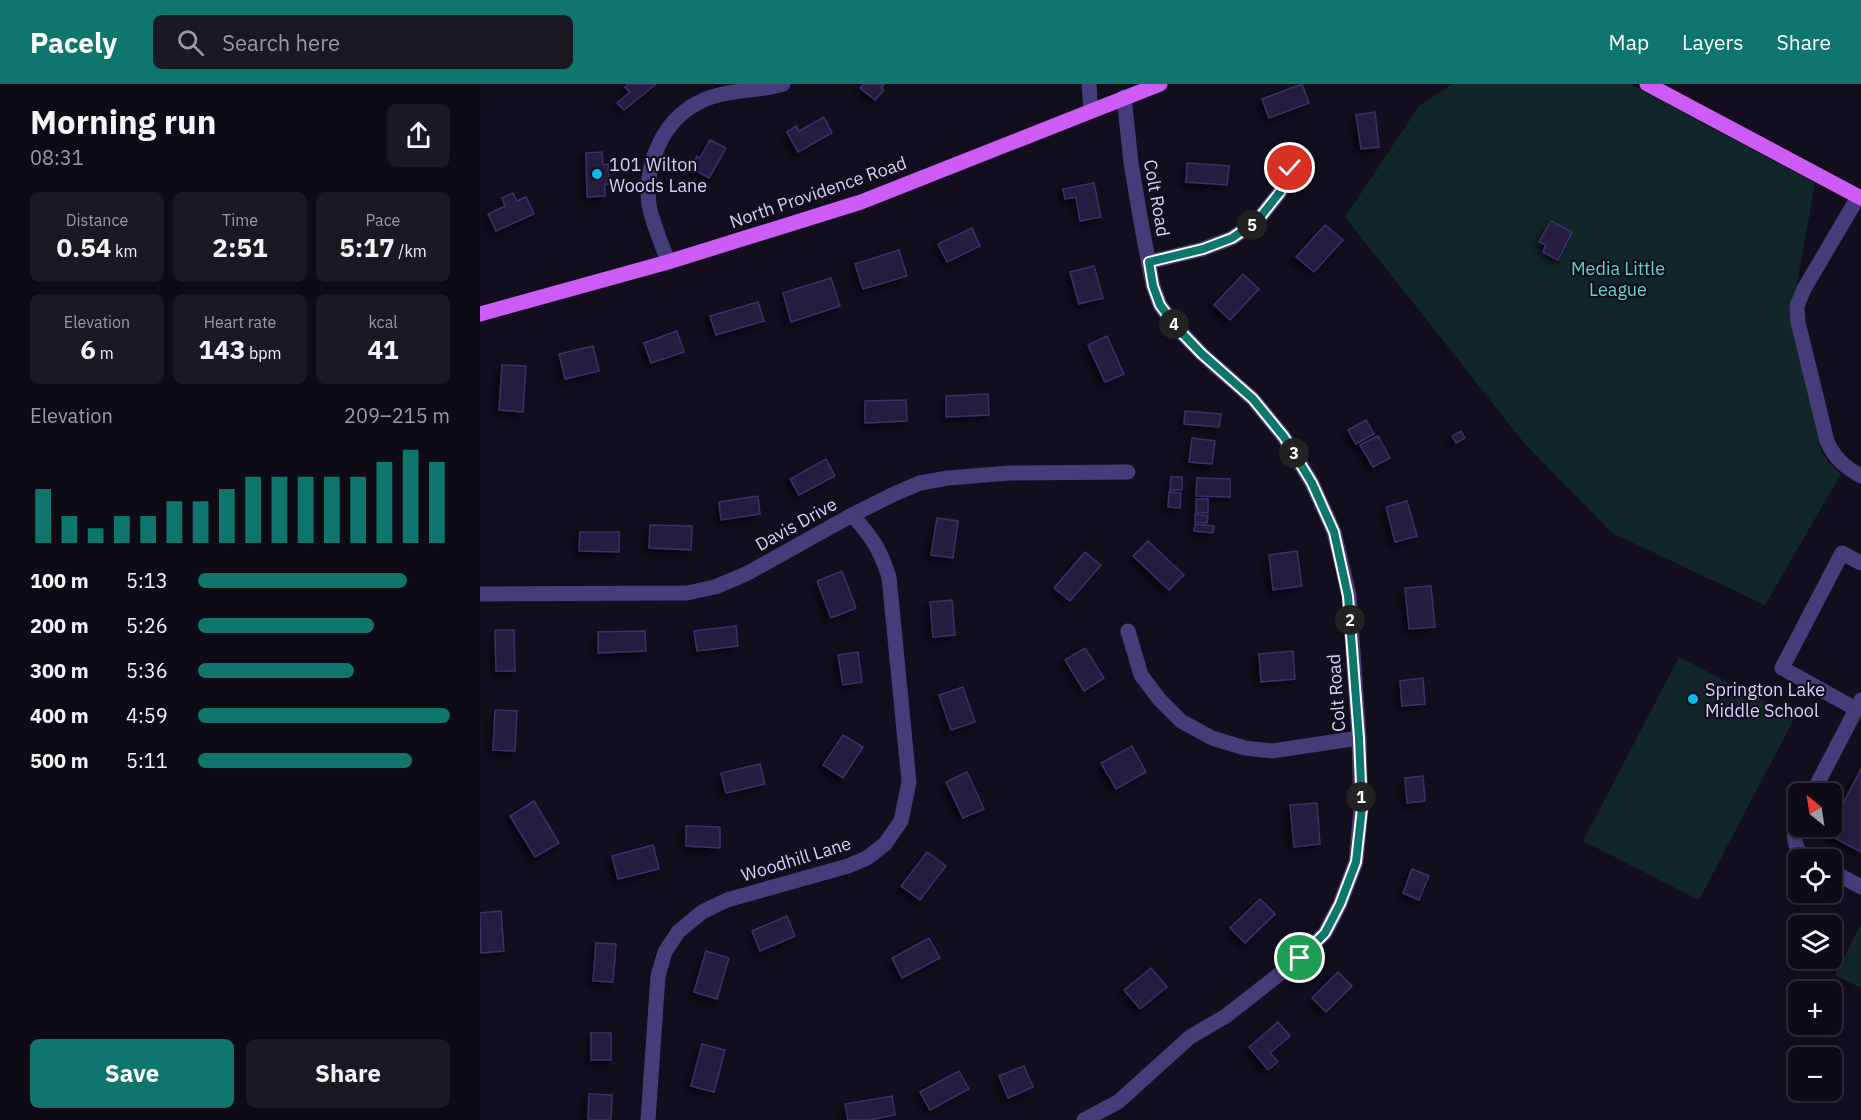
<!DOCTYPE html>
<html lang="en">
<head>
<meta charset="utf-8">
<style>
	:root { --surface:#0e0a16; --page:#1c1823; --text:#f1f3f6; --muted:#9b9aa1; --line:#2e2b35; --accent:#0f766e }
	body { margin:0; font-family:"IBM Plex Sans",sans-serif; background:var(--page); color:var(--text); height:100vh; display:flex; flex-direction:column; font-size:22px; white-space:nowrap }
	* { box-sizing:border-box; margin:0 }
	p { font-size:20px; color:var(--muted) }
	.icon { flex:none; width:33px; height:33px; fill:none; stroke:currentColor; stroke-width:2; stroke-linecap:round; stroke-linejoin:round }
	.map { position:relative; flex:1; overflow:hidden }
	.sheet { display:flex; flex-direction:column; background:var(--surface); width:480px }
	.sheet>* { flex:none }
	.needle { width:39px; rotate:330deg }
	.tools { position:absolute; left:1308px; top:699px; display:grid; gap:12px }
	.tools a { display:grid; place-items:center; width:54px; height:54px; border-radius:9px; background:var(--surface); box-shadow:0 3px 9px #0003,0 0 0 2px var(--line); font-size:30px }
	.pin { position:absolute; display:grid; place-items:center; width:51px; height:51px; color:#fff; margin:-26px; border:3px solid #fff; border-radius:50%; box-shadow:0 2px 6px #0007 }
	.km { position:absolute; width:30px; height:30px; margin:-15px; border-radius:50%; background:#222; color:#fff; font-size:16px; line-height:30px; text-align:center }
	.round { display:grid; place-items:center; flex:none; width:63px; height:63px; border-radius:9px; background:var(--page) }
	.headline { display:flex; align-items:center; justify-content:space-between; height:102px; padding:0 30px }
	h1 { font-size:33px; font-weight:700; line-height:45px }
	.figures { display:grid; grid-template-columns:repeat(3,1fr); gap:9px; height:102px; padding:6px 30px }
	.figures div { display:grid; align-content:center; border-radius:9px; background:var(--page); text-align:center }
	.figures b { font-size:26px; font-weight:700 }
	.figures small { font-size:16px; font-weight:400 }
	.figures p { font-size:16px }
	.chart { height:168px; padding:12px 30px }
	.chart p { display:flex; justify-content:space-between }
	.chart svg { width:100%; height:108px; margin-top:6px; stroke:var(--accent); stroke-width:6 }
	.button { display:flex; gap:12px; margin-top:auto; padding:12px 30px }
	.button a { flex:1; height:69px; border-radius:9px; background:var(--accent); color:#fff; font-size:24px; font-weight:700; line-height:69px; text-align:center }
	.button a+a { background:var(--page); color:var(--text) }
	ul { padding:0 30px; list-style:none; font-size:20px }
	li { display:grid; grid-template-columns:96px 72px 1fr; align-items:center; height:45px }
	li i { height:15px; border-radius:8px; background:var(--accent) }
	header { display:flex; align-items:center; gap:36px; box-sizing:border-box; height:84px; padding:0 30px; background:var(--accent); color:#fff }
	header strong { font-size:28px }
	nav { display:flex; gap:33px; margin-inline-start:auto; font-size:21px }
	.search { width:420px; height:54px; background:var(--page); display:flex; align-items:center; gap:15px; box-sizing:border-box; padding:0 21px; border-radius:9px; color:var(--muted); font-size:22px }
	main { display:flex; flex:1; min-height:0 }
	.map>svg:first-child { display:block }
	.green { fill:#112628 }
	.building { fill:#261b3e; stroke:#402e69; stroke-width:1.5; filter:url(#shadow) }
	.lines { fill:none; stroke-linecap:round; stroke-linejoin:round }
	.minor { stroke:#453c7a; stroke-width:15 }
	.major { stroke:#cc5cf5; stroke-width:15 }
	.route-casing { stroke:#fff; stroke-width:12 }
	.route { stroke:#0f766e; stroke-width:8 }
	.poi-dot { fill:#0fbbe7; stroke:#120e1e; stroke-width:2 }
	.labels { text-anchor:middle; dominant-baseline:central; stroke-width:4.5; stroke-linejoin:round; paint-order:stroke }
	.poi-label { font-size:18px; fill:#d8cefc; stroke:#120e1e; text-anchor:start }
	.street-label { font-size:18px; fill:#d8cefc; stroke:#120e1e }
	.park-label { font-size:18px; fill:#5fd6c5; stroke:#120e1e }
</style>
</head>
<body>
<header>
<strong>Pacely</strong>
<div class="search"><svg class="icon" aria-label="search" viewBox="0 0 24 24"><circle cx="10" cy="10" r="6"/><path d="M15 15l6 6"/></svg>Search here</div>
<nav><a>Map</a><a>Layers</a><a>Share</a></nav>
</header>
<main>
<section class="sheet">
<div class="headline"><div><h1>Morning run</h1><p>08:31</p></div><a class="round"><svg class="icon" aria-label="share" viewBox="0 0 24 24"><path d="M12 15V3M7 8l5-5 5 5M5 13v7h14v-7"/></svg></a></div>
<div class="figures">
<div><p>Distance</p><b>0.54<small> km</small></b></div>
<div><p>Time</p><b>2:51</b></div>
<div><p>Pace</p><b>5:17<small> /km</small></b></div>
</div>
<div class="figures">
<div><p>Elevation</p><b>6<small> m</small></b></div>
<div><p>Heart rate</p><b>143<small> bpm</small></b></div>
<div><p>kcal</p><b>41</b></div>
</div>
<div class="chart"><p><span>Elevation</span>209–215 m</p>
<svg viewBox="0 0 160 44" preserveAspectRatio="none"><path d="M5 44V22M15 44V33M25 44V38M35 44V33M45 44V33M55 44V27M65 44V27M75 44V22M85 44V17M95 44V17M105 44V17M115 44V17M125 44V17M135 44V11M145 44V6M155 44V11"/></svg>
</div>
<ul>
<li><b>100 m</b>5:13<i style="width:83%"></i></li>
<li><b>200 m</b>5:26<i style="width:70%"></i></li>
<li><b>300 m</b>5:36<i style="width:62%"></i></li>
<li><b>400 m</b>4:59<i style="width:100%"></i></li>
<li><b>500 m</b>5:11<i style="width:85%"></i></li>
</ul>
<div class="button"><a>Save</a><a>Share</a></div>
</section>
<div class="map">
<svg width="1381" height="1036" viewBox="0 0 1381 1036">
	<defs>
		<filter id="shadow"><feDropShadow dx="-4" dy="4" stdDeviation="3" flood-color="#0009"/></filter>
	</defs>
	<rect width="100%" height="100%" fill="#120e1e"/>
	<!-- green -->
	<g class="green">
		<polygon points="972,0 1150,0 1335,99 1315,211 1341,367 1350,380 1361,390 1285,521 1132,449 1045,360 865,133 939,22"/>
		<polygon points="1199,573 1315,633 1219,816 1103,757"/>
		<polygon points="1381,840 1381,904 1355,891"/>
	</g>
	<!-- building -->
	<g class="building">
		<polygon points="149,0 176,0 144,26 137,19 150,8 145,3"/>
		<polygon points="384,0 404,0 401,4 404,6 395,16 380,4"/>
		<polygon points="822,0 829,19 789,34 782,15"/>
		<polygon points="895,28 899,63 881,65 876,31"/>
		<polygon points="344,33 352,49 318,68 307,48 316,42 319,47"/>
		<polygon points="230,56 246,64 229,94 211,84 217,72 220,74"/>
		<polygon points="122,68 123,81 128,80 129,100 125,100 125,112 107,113 106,69"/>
		<polygon points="707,79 749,82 747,101 706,98"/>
		<polygon points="614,99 621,133 600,137 596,113 585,115 583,105"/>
		<polygon points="33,109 37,117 46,113 54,130 16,147 8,130 25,122 22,114"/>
		<polygon points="1071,137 1092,148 1078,176 1063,168 1066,161 1059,158"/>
		<polygon points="845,141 863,156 834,188 816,173"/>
		<polygon points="492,144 500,162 467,178 458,160"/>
		<polygon points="419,166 427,192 383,205 375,180"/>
		<polygon points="614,182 623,214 599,220 590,188"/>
		<polygon points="763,190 779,205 750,236 734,221"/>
		<polygon points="351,194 360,222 311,238 303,209"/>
		<polygon points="278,218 284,237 236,251 230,232"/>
		<polygon points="197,247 204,268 171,279 164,259"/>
		<polygon points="627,252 644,290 625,298 608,261"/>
		<polygon points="113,262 119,287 85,295 79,270"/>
		<polygon points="22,281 46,282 43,328 19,326"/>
		<polygon points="508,310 509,331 466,333 466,312"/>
		<polygon points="426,316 427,337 385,339 385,317"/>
		<polygon points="705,327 741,330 739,343 704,340"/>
		<polygon points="886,336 894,350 876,360 868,346"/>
		<polygon points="981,347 985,354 976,359 972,352"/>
		<polygon points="898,352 910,374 893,383 880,361"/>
		<polygon points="712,354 735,357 732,380 709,378"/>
		<polygon points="346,375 355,392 319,411 310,395"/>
		<polygon points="691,393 702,393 702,406 690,406"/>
		<polygon points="717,394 750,395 750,413 716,412"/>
		<polygon points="689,408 701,409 700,424 688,423"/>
		<polygon points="278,412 280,430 241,436 239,418"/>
		<polygon points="716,415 728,415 728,429 716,428"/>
		<polygon points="927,417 937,452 915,458 906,423"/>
		<polygon points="715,430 728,432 727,439 715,438"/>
		<polygon points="457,434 478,437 473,474 451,471"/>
		<polygon points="715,440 734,442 733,449 714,447"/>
		<polygon points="170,441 212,442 211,466 169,464"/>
		<polygon points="100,448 139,448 139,468 99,467"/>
		<polygon points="668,457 704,491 689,506 653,472"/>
		<polygon points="817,467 822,502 793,506 789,471"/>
		<polygon points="605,468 621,481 590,517 574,504"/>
		<polygon points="362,487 376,524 351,534 337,497"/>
		<polygon points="951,502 955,543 929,545 925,504"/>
		<polygon points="472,516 475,551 453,553 450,518"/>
		<polygon points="256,542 258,562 217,567 214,547"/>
		<polygon points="15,546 34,546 35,587 16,587"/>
		<polygon points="165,547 166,567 118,569 118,548"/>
		<polygon points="605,564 624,594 604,607 585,576"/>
		<polygon points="813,567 815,595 781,598 779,570"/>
		<polygon points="378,568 382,598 363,601 358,571"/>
		<polygon points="943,594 945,620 922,622 920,597"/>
		<polygon points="483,603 495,638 471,646 459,611"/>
		<polygon points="15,626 37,627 35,667 13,666"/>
		<polygon points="363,651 383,663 363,694 343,681"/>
		<polygon points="652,662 666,688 636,705 621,679"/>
		<polygon points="280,680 285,700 246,709 241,689"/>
		<polygon points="1381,685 1381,768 1347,750"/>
		<polygon points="487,688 504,725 483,734 466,698"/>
		<polygon points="943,692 945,717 927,719 925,694"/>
		<polygon points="54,717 79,759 55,773 30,732"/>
		<polygon points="837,719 840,760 814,763 810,721"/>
		<polygon points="206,742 240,743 240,764 206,762"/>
		<polygon points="173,761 179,785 138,795 132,772"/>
		<polygon points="447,768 466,782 440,816 421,802"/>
		<polygon points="932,785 949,792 939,816 923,809"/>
		<polygon points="780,815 795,830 765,859 750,844"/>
		<polygon points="21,827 24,867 1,869 0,829"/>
		<polygon points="307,832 315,852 280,867 272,847"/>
		<polygon points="449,854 460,874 422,894 412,874"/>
		<polygon points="116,859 136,860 133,898 113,897"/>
		<polygon points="226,867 249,874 237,915 214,908"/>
		<polygon points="671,884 687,903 660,925 644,906"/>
		<polygon points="858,888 872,902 846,928 832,914"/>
		<polygon points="798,938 810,952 790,969 798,978 788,986 769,963"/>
		<rect x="111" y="949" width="20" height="27"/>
		<polygon points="222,960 245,966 234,1008 211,1002"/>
		<polygon points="544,982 553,1003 528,1014 519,992"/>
		<polygon points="479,987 489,1005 450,1026 440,1008"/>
		<polygon points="109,1010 132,1011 131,1036 108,1036"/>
		<polygon points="412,1012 415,1031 390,1036 368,1036 365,1020"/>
	</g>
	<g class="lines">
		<!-- minor -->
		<g class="minor">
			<polyline points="609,0 611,27"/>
			<path d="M1378,113L1324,205L1317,222L1318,238L1347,357C1354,374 1365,383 1381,392"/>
			<path d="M188,178C183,163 171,135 169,121C164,78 184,32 226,15C250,5 278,8 303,0"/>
			<polyline points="669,178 723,165 752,154 777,137 800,108 810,84"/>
			<polyline points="0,510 207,509 235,503 266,490 372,431 414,410 440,399 468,394 529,389 648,388"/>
			<polyline points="648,547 661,591 679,615 701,637 732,654 765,664 792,667 879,654"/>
			<polyline points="1376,625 1302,584 1362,469 1381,479"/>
			<polyline points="1332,710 1381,616"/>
			<path d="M1318,736C1311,750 1314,767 1328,776"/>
			<polyline points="1352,787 1381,803"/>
			<path d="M168,1036L178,892L185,868L198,848L222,828L247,816L368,782L387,774L405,760L421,737L429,698L409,493C400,465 392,453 372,431"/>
			<polyline points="604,1036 638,1018 710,953 746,932 820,874 845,849 860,820 876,778 881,725 879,654 869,511 854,448 832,399 804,353 773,315 722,270 697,244 680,221 673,202 661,138 651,79 644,13"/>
		</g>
		<!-- major -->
		<g class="major">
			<polyline points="1167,0 1381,114"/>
			<polyline points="0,230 188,178 381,118 680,0"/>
		</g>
	</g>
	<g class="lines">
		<!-- route casing -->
		<g class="route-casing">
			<polyline id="route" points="810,84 800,108 777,137 752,154 723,165 669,178 673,202 680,221 697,244 722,270 773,315 804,353 832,399 854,448 868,512 879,654 882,724 876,778 860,820 845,849 820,874"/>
		</g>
		<!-- route -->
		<use href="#route" class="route"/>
	</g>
	<!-- markers -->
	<g class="poi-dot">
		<circle cx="117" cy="90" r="6"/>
		<circle cx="1213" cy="615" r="6"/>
	</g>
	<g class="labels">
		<!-- poi labels -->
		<g class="poi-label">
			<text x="129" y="80">101 Wilton<tspan x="129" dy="21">Woods Lane</tspan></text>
			<text x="1225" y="605">Springton Lake<tspan x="1225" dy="21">Middle School</tspan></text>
		</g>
		<!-- street labels -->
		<g class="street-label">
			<text transform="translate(338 108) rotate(-19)">North Providence Road</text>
			<text transform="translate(677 114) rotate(80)">Colt Road</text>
			<text transform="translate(316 440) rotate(-29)">Davis Drive</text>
			<text transform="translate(856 609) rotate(-94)">Colt Road</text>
			<text transform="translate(316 775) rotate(-17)">Woodhill Lane</text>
		</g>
		<!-- park labels -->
		<g class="park-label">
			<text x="1138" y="184">Media Little<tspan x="1138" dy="21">League</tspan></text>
		</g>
	</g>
</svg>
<div class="tools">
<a><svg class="needle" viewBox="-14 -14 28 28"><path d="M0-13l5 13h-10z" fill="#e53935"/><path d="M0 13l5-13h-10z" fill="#9b9aa1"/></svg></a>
<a><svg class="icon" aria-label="locate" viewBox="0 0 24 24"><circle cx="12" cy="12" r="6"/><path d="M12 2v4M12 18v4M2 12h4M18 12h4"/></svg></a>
<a><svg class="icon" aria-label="layers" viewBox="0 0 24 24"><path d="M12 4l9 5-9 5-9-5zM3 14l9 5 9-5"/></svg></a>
<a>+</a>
<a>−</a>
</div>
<div class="pin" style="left:820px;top:874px;background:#1e9e55"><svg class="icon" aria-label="arrive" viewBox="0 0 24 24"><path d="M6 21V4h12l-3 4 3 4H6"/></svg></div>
<div class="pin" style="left:810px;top:84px;background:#d93025"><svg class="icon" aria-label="check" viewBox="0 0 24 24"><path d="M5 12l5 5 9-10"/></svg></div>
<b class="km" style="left:881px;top:713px">1</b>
<b class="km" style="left:870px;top:536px">2</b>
<b class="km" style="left:814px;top:369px">3</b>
<b class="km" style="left:694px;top:240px">4</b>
<b class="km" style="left:772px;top:141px">5</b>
</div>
</main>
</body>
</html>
